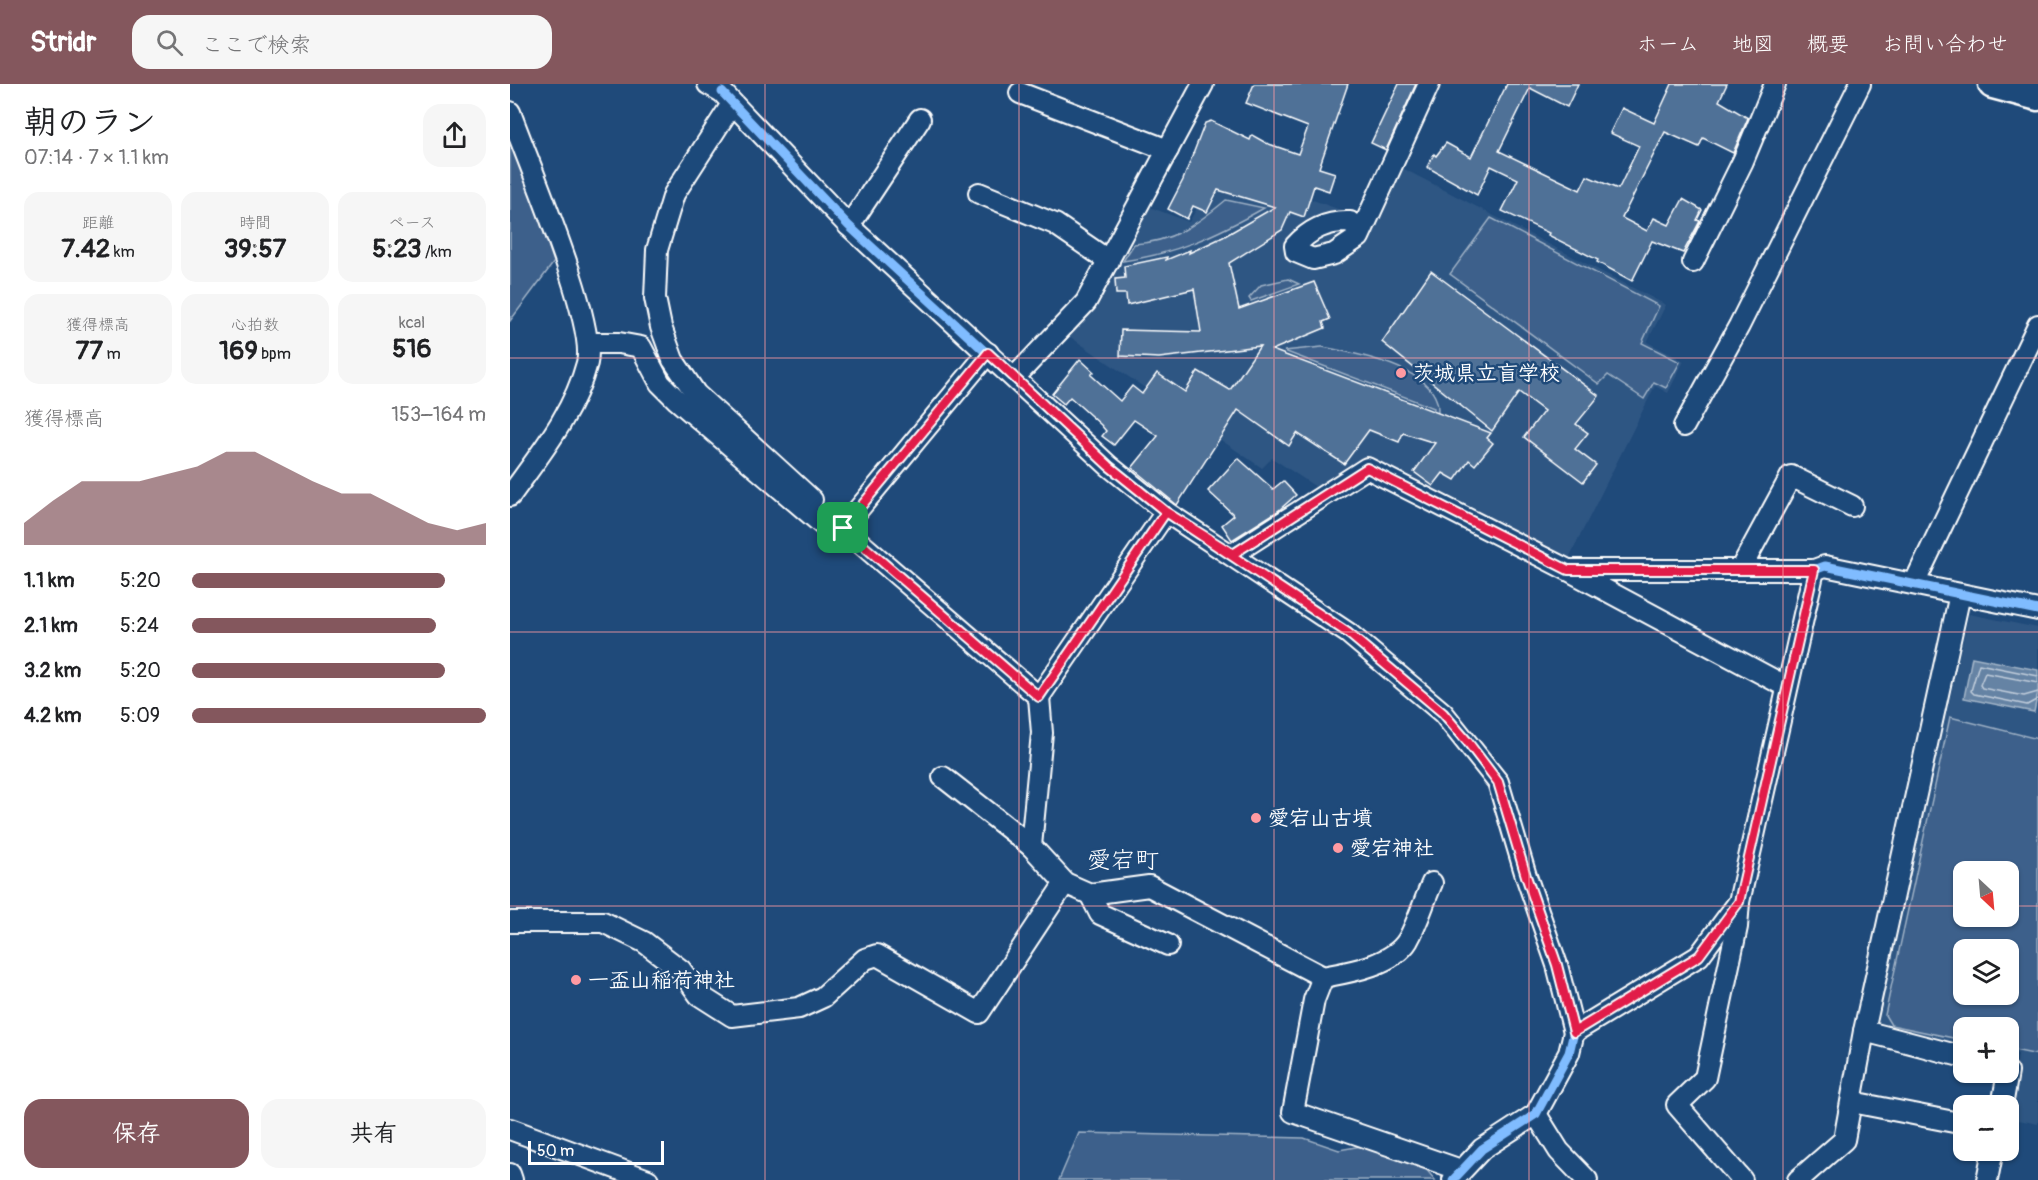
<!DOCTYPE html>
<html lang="ja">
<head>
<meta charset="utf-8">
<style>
	:root { --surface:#fff; --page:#f6f6f6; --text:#202124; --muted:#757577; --accent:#84575d }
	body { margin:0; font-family:Pangolin,"Klee One",sans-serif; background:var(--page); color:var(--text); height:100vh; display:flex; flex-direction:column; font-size:22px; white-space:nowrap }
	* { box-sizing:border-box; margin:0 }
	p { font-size:20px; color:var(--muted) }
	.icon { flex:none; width:33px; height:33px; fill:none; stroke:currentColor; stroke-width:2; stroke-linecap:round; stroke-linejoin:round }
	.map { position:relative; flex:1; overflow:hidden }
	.details { display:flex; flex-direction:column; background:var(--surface); width:510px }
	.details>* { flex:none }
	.needle { width:39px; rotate:154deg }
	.controls { position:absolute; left:1443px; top:777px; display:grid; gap:12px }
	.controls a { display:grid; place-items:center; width:66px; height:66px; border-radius:12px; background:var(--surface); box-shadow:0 2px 4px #0004; font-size:30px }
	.scale { position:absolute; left:18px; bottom:15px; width:136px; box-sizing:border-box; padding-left:6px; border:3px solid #fff; border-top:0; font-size:16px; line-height:21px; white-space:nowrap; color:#fff; -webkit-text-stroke:4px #1f4a7a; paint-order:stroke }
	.pin { position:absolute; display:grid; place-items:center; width:51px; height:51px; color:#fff; margin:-26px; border-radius:12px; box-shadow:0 3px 9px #0006 }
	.round { display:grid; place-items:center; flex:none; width:63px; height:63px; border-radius:18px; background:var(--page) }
	.summary { display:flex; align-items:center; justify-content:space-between; height:102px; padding:0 24px }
	h1 { font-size:33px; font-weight:800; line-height:45px }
	.figures { display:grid; grid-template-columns:repeat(3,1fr); gap:9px; height:102px; padding:6px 24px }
	.figures div { display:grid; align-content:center; border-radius:15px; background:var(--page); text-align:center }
	.figures b { font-size:26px; font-weight:800 }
	.figures small { font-size:16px; font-weight:400 }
	.figures p { font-size:16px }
	.chart { height:168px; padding:12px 24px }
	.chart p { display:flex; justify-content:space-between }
	.chart svg { width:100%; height:108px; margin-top:6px; fill:var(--accent); opacity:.7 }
	.action { display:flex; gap:12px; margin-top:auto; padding:12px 24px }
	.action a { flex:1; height:69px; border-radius:18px; background:var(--accent); color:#fff; font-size:24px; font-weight:800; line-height:69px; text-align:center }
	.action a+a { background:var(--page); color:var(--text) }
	ul { padding:0 24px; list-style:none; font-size:20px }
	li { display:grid; grid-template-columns:96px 72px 1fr; align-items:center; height:45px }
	li i { height:15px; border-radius:8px; background:var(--accent) }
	header { display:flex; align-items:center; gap:36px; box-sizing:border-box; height:84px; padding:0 30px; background:var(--accent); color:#fff }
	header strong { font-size:28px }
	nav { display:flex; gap:33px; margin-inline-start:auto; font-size:21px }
	.search { width:420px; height:54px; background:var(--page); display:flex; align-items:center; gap:15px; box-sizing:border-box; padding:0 21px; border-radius:18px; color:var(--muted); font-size:22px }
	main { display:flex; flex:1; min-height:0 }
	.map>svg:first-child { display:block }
	.built { fill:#2e5683; fill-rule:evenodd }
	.green { fill:#3c618b; stroke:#9eb0c5; stroke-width:1.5; fill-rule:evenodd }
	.water { fill:#6583a4; stroke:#a3b5c8; stroke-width:1.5 }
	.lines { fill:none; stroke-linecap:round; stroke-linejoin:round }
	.shore { stroke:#c1cddb; stroke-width:1.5 }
	.building { fill:#507197; stroke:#fff; stroke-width:1.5 }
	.minor-casing { stroke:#fff; stroke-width:24 }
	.highway-casing { stroke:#fff; stroke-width:33 }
	.minor { stroke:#1f4a7a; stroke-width:20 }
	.highway { stroke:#1f4a7a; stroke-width:28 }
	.cycleway-casing { stroke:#1f4a7a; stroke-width:13 }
	.cycleway { stroke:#80bcff; stroke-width:9 }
	.route-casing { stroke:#fff; stroke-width:12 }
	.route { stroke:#e11d48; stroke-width:8 }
	.grid { fill:none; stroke:#ff9aa2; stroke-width:1.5; stroke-opacity:0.55 }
	.poi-dot { fill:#ff9aa2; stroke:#1f4a7a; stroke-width:2 }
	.labels { text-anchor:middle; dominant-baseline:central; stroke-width:5; stroke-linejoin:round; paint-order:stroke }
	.poi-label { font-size:21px; font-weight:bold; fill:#fff; stroke:#1f4a7a; text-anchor:start }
	.quarter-label { font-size:24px; fill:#fff; stroke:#1f4a7a }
</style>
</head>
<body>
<header>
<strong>Stridr</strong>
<div class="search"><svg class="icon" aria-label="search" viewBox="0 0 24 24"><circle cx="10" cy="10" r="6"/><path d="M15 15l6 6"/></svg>ここで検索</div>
<nav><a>ホーム</a><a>地図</a><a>概要</a><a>お問い合わせ</a></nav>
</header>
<main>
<section class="details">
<div class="summary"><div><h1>朝のラン</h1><p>07:14 · 7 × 1.1 km</p></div><a class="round"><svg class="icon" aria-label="share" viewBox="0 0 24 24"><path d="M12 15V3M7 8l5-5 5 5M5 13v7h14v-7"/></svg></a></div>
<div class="figures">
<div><p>距離</p><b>7.42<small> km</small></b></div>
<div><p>時間</p><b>39:57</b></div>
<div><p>ペース</p><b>5:23<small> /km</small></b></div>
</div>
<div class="figures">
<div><p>獲得標高</p><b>77<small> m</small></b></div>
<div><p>心拍数</p><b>169<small> bpm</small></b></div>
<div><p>kcal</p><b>516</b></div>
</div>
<div class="chart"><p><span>獲得標高</span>153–164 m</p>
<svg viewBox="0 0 160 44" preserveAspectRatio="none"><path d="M0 44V35L10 26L20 18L30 18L40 18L50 15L60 12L70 6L80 6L90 12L100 18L110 23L120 23L130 29L140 35L150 38L160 35V44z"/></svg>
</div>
<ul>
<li><b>1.1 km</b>5:20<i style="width:86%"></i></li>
<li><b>2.1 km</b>5:24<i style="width:83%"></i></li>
<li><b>3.2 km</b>5:20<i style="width:86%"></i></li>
<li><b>4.2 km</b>5:09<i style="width:100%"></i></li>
</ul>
<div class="action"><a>保存</a><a>共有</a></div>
</section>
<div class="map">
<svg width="1528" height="1096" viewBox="0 0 1528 1096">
	<rect width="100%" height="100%" fill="#1f4a7a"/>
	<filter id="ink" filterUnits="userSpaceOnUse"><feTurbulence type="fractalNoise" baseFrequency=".0167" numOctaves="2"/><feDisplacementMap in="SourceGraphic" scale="12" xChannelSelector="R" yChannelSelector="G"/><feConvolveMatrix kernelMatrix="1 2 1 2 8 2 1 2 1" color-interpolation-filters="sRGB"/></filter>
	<g filter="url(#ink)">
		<!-- built -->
		<g class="built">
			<polygon points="875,78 894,85 1156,221 1137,258 1174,277 1158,309 1145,302 1058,476 858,375 809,405 762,374 752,384 556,250 637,122 679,138 711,83 850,133"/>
			<path d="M1459,530L1528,544V1040L1499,1034L1508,970L1499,968L1498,944H1454L1453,960L1373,945L1367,934ZM1454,788H1498V832H1454ZM1454,866H1498V910H1454Z"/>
		</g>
		<!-- green -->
		<g class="green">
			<polygon points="0,51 44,178 0,237"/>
			<path d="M716,116L754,124C708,150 666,170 613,177L624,160C663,158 687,140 716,116Z"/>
			<polygon points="981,134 1149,222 1132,259 1170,278 1156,304 1144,298 1134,315 1098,291 1089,300 940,190"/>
			<polygon points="778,195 789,200 741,217 739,214 751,201"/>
			<path d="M812,263C850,270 960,290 919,351L924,324L774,267Z"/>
			<path d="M1440,633L1528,655V971L1499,965L1498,944H1454L1453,956L1381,941L1375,931ZM1454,788H1498V832H1454ZM1454,866H1498V910H1454Z"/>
			<polygon points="569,1049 794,1054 829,1066 891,1055 925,1096 549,1096"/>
		</g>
		<!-- water -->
		<polygon class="water" points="1462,573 1528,586 1528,608 1524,628 1454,614"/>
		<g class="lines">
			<!-- shore -->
			<g class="shore">
				<polyline points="1528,592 1469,580 1461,607 1464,610 1517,621 1528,615"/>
				<polyline points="1528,599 1475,589 1470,601 1472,604 1514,612 1528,608"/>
			</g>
		</g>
		<!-- building -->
		<g class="building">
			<polygon points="744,0 838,0 809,84 825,89 819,107 804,102 794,133 780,128 772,146 719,179 729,225 804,198 820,235 813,238 815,244 762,266 981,349 977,354 983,359 965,381 959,376 945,396 933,389 923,402 904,388 925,359 893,349 889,358 859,346 834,380 787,349 779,362 728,326 667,421 622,384 648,352 624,336 604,361 592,352 596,347 591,341 560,313 554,320 542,310 570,275 584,288 581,291 610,317 622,302 632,310 647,289 675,308 688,287 720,306 750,262 649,274 610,272 611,246 691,248 684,205 617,221 616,210 606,210 605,195 615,194 614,182 657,173 656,176 680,166 679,169 713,153 765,123 708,106 697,128 683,122 677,135 658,125 673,96 695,39 701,37 740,56 742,51 756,59 788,70 798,43 736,19"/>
			<polygon points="889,0 906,0 876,66 861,59"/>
			<polygon points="997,0 1068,0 1057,23 1020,4 989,67 1070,106 1077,92 1108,105 1110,102 1129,62 1100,49 1112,24 1144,39 1162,0 1217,0 1209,17 1238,34 1223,69 1193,54 1189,63 1155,48 1112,134 1137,147 1144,134 1159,141 1173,115 1192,126 1187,136 1190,137 1173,169 1142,157 1122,197 1087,178 1088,176 1038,151 1039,149 992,127 1008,95 981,82 967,111 917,83 924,70 926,72 936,59 961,73"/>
			<polygon points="921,187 1089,312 1066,340 1078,349 1065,365 1086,381 1073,398 1014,353 1034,327 1009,308 982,347 872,258"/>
			<polygon points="728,374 763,405 773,397 786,411 768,427 722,456 712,441 724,431 698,407"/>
		</g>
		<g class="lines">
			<!-- minor casing -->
			<g class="minor-casing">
				<g id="minor">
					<polyline points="198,0 212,8 339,142 599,382 656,428 838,549 933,629 988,698 1016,792 1047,881 1064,948 1059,969 1026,1030 972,1065 943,1096"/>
					<polyline points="510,9 658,66"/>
					<polyline points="222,20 164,110 147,166 145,214 151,243 163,276 186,310 302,416"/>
					<path d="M0,28C17,76 87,238 77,279C64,329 30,370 0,412"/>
					<polyline points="469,109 545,140 599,177"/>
					<polyline points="339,142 410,35"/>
					<path d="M850,148L840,138C817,137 800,145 785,162L786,168L803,175L824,170L849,153L919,0"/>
					<polyline points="1183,178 1233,77 1265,0"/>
					<polyline points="78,259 109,259 131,263 150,299 167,316 320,447 333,444 529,613 656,428"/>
					<polyline points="505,293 576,218 693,0"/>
					<polyline points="1174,342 1229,242 1350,0"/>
					<polyline points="323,435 333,444 478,269"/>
					<polyline points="723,470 857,384 1058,486 1277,603"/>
					<polyline points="1061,486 1304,486 1315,482 1528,526"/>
					<polyline points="1230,486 1281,392 1342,422"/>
					<polyline points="1404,500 1528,241"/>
					<path d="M529,613L532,649L521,762L555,799L580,810L639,802L813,893C840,888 883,881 898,856C908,838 914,817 922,799"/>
					<polyline points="433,693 521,762"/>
					<polyline points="580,810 590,830 658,861"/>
					<polyline points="1229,818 1227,843 1195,994 1167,1021 1232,1096"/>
					<polyline points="0,838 93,838 134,858 171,886 189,911 222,932 289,924 313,913 355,875 367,871 469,929 555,799"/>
					<polyline points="813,893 804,916 783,1028 951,1086"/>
					<polyline points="1354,947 1454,973"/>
					<polyline points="1064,948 1189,872 1229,818 1304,486"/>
					<polyline points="1342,1018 1454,1040"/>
					<polyline points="1492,1022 1498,988"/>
					<polyline points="1026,1030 1049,1067 1077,1096"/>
					<polyline points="0,1045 138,1096"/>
					<polyline points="0,1090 2,1096"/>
					<polyline points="1288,1096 1334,1056 1354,947 1450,510"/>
					<polyline points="1477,1096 1483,1066"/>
				</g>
			</g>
			<!-- highway casing -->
			<g class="highway-casing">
				<polyline id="highway" points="1483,0 1528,12"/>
			</g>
			<!-- minor -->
			<use href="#minor" class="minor"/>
			<!-- highway -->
			<use href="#highway" class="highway"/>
			<!-- cycleway casing -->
			<g class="cycleway-casing">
				<g id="cycleway">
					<polyline points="212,8 339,142 599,382 656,428 838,549 933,629 988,698 1016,792 1047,881 1064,948 1059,969 1026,1030 972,1065 943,1096"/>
					<polyline points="723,470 857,384 1058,486 1304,486 1315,482 1528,526"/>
				</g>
			</g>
			<!-- cycleway -->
			<use href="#cycleway" class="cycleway"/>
		</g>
	</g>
	<g class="lines" filter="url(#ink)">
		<!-- route casing -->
		<g class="route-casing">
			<polyline id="route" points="333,444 529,613 656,428 723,470 857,384 1058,486 1304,486 1229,818 1189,872 1064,948 1047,881 1016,792 988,698 957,657 933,629 838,549 656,428 599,382 478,269 333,444"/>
		</g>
		<!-- route -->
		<use href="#route" class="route"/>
	</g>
	<!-- grid -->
	<path class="grid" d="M255,0V1096M509,0V1096M764,0V1096M1019,0V1096M1273,0V1096M0,274H1528M0,548H1528M0,822H1454M1498,822H1528"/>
	<!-- markers -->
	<g class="poi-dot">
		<circle cx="891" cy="289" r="6"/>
		<circle cx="746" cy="734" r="6"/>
		<circle cx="828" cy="764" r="6"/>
		<circle cx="66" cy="896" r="6"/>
	</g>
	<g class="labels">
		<!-- poi labels -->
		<g class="poi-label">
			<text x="903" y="289">茨城県立盲学校</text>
			<text x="758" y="734">愛宕山古墳</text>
			<text x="840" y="764">愛宕神社</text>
			<text x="78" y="896">一盃山稲荷神社</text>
		</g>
		<!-- quarter labels -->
		<g class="quarter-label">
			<text x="613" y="776">愛宕町</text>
		</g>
	</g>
</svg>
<div class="controls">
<a><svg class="needle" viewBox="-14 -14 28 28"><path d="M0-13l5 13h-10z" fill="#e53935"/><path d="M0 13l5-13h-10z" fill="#757577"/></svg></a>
<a><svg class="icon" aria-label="layers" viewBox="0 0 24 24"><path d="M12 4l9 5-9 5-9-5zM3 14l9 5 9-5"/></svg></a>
<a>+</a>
<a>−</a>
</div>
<div class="scale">50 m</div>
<div class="pin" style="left:333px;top:444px;background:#1e9e55"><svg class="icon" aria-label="arrive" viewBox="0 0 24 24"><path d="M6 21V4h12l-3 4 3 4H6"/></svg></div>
</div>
</main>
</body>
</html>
